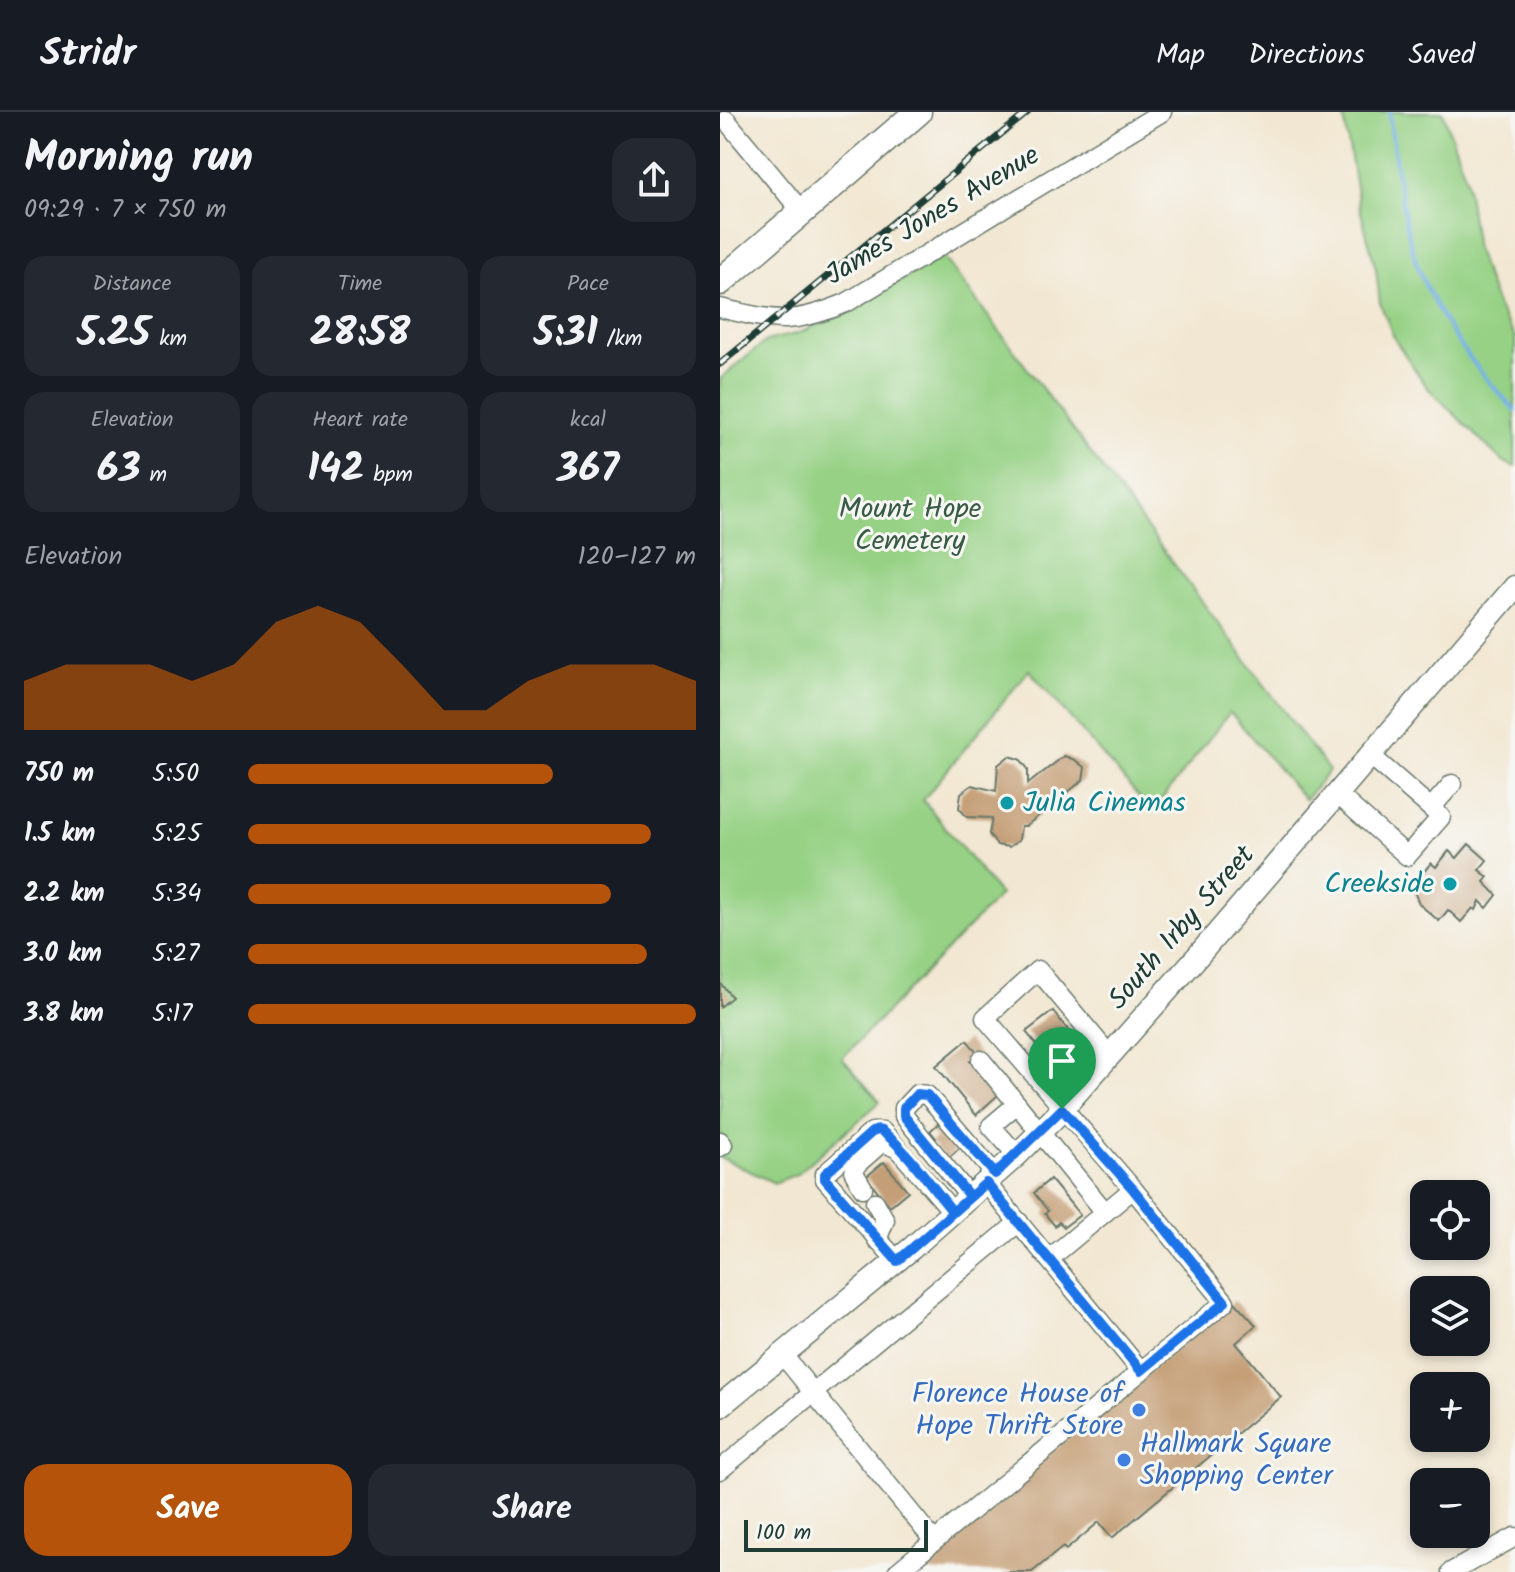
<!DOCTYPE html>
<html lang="en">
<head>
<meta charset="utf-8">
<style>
	:root { --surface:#171b24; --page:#242831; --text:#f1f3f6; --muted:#9ea1a6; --line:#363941; --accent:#b45309 }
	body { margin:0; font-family:Kalam,sans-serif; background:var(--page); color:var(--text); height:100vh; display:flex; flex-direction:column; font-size:30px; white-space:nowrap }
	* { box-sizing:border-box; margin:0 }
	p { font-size:26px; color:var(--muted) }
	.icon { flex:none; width:44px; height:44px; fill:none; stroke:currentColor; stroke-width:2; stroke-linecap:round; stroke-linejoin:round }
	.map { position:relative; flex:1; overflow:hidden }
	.sheet { display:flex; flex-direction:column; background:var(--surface); width:720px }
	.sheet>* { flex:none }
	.controls { position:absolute; left:690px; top:1068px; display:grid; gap:16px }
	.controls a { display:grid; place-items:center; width:80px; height:80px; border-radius:16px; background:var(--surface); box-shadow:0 4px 12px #0003; font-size:40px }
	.scale { position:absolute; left:24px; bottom:20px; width:184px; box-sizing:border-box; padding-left:8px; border:4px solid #1f3d34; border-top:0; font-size:22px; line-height:28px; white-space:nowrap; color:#1f3d34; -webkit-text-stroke:6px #f6f6f2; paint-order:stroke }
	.pin { position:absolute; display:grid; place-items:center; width:68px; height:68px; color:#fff; margin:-82px -34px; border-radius:50% 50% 50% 0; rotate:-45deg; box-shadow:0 0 8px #0007 }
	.pin .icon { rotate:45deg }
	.round { display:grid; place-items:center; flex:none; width:84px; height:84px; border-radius:24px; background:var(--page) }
	.headline { display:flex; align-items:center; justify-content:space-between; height:136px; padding:0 24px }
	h1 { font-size:44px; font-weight:700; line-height:60px }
	.stats { display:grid; grid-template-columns:repeat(3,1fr); gap:12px; height:136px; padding:8px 24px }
	.stats div { display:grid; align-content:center; border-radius:20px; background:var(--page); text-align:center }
	.stats b { font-size:40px; font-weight:700 }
	.stats small { font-size:22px; font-weight:400 }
	.stats p { font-size:22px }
	.chart { height:224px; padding:16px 24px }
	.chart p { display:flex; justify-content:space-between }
	.chart svg { width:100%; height:144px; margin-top:8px; fill:var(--accent); opacity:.7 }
	.primary-button { display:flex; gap:16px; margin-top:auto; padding:16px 24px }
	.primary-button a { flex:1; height:92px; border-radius:24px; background:var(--accent); color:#fff; font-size:32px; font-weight:700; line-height:92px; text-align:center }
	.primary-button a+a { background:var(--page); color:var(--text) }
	ul { padding:0 24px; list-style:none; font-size:26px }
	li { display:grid; grid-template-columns:128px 96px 1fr; align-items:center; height:60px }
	li i { height:20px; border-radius:10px; background:var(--accent) }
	header { display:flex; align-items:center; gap:48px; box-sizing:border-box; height:112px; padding:0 40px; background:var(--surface); border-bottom:2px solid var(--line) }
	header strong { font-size:38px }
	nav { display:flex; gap:44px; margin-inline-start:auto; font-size:28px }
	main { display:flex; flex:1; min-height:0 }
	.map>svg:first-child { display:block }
	.green { fill:#96d185; stroke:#5a875c; stroke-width:2 }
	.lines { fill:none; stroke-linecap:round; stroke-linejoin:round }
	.stream { stroke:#78b1e8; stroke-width:4 }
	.building { fill:#c49e76 }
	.minor-casing { stroke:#69786b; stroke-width:21 }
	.major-casing { stroke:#69786b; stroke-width:25 }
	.highway-casing { stroke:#69786b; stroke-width:29 }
	.minor { stroke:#fff; stroke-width:18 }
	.major { stroke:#fff; stroke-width:22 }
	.highway { stroke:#fff; stroke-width:26 }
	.rail-casing { stroke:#1f3d34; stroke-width:7 }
	.rail { stroke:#f6f6f2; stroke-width:4; stroke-dasharray:12; stroke-linecap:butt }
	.route-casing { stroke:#fff; stroke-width:16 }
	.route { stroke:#1a73e8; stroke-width:10 }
	.culture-dot { fill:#0f9aa8; stroke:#f6f6f2; stroke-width:3 }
	.shop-dot { fill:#3f7fe0; stroke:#f6f6f2; stroke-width:3 }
	.labels { text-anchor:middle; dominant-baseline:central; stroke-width:6; stroke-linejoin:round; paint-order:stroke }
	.street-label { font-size:28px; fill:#1f3d34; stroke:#f6f6f2 }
	.park-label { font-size:28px; fill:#375b44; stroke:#f6f6f2 }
	.culture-label { font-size:28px; fill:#0d838f; stroke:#f6f6f2; text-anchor:start }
	.shop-label { font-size:28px; fill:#366cbe; stroke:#f6f6f2; text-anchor:end }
</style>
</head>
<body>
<header>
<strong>Stridr</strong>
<nav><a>Map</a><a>Directions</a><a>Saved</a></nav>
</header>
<main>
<section class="sheet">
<div class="headline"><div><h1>Morning run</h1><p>09:29 · 7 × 750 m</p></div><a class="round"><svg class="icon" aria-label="share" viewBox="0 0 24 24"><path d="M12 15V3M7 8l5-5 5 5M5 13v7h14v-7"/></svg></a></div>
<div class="stats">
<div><p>Distance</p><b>5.25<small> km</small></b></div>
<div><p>Time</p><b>28:58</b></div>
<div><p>Pace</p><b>5:31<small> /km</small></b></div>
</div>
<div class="stats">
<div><p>Elevation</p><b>63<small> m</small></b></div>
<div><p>Heart rate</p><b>142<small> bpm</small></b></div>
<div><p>kcal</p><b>367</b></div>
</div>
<div class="chart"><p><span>Elevation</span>120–127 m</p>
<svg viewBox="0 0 160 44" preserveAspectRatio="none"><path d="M0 44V29L10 24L20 24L30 24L40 29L50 24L60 11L70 6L80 11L90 24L100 38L110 38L120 29L130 24L140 24L150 24L160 29V44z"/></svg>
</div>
<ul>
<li><b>750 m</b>5:50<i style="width:68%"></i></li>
<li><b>1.5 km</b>5:25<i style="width:90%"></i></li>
<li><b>2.2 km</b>5:34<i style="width:81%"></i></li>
<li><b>3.0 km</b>5:27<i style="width:89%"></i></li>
<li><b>3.8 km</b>5:17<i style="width:100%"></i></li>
</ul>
<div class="primary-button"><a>Save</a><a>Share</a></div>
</section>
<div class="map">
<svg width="795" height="1460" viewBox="0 0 795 1460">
	<rect width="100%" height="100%" fill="#f6f6f2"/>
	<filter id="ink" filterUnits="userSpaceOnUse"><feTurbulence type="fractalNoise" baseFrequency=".0125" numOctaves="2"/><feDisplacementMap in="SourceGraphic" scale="16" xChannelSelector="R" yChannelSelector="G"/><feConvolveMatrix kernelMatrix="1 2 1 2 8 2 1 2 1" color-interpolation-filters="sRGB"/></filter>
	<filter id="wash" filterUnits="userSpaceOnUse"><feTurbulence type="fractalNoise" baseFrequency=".006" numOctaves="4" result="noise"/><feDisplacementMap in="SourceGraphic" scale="32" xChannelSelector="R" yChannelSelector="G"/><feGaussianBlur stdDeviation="1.8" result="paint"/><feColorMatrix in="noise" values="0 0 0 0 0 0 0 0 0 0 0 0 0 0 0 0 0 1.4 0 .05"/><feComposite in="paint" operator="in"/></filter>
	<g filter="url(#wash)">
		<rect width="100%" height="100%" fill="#f2e7d2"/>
		<!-- green -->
		<g class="green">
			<polygon points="623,0 723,0 724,3 746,66 756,138 778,196 795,225 795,355 782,349 707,275 675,228 660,191 656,157 639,93"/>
			<polygon points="223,144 609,659 585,688 510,600 432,700 309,558 203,688 280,783 122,946 160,990 77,1062 54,1071 0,1045 0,267 46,229 79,221 130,199"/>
		</g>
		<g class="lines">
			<!-- stream -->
			<path class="stream" d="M669,0C675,44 680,90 691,133C708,197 750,252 795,298"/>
		</g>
		<g id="blocks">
			<!-- building -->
			<g class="building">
				<polygon points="289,644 300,647 308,657 308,672 344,644 355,648 365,656 363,668 306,714 301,714 299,728 289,735 277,733 269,722 272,706 247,705 239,696 241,681 252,673 276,679 278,653"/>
				<polygon points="749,732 767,748 759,758 768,765 764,770 777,783 767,796 760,789 756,798 753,796 741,810 728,798 719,809 699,792 692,774 711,751 716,755 729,739 737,746"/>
				<polygon points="0,871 12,885 0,895"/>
				<polygon points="333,899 358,930 327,955 323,950 328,946 306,920"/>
				<polygon points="247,928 259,943 250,949 278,983 256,1003 216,954"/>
				<polygon points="221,1009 242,1034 226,1048 211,1030 216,1026 210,1019"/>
				<polygon points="164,1050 188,1079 170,1094 146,1065"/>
				<polygon points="330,1067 360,1103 344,1115 339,1110 335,1114 325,1102 328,1099 314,1081"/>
				<polygon points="514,1189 536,1213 516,1231 561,1285 392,1426 379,1410 346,1438 343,1435 312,1460 186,1460"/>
			</g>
		</g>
	</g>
	<g filter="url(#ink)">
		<use href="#blocks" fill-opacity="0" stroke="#69786b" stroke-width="2"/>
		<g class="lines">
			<!-- minor casing -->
			<g class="minor-casing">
				<g id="minor">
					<polyline points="6,8 82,100"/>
					<path d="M0,196C56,209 70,214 126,191L442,0"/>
					<polyline points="617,682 687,744 721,705 650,643"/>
					<polyline points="711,696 732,672"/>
					<polyline points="261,948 385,1100"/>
					<polyline points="0,1029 3,1033 0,1035"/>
					<polyline points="297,1043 271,1014 297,992"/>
					<polyline points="266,1071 421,1259"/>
					<polyline points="143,1076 134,1061 136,1053 160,1032 165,1031 178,1037"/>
					<polyline points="250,1085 184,1004 184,996 197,982 207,983 275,1062"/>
					<polyline points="155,1090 165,1108 157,1128"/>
					<polyline points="329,1147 413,1077"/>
					<polyline points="177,1149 105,1067 105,1062 152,1020 163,1020 233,1100"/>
					<polyline points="62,1242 214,1429"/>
					<polyline points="0,1358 299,1110"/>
					<polyline points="177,1460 505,1190 413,1077 265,906 318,858 390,944"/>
					<polyline points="731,1460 795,1425"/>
				</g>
			</g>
			<!-- major casing -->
			<g class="major-casing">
				<polyline id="major" points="0,1294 192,1136 297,1043 335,1005 477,845 795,475"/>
			</g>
			<!-- highway casing -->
			<g class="highway-casing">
				<polyline id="highway" points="0,170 198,0"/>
			</g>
			<!-- minor -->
			<use href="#minor" class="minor"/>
			<!-- major -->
			<use href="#major" class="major"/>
			<!-- highway -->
			<use href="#highway" class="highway"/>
			<!-- rail casing -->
			<g class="rail-casing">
				<polyline id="rail" points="0,252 308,0"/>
			</g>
			<!-- rail -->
			<use href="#rail" class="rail"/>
		</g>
	</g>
	<g class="lines" filter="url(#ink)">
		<!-- route casing -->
		<g class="route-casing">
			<path id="route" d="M342,997L275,1062L207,983L197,982L184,996V1004L250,1085L233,1100C216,1080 184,1035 164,1021C159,1017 158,1018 152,1020L105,1062V1067L177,1149C207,1124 236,1097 266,1071L421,1259L505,1190L413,1077L342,997"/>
		</g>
		<!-- route -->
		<use href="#route" class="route"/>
	</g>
	<!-- markers -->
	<g class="culture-dot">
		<circle cx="287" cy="691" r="8"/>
		<circle cx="730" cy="772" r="8"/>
	</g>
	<g class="shop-dot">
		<circle cx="419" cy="1298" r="8"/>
		<circle cx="404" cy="1348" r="8"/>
	</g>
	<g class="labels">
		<!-- street labels -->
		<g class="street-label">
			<text transform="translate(213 104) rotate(-31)">James Jones Avenue</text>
			<text transform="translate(462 816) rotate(-49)">South Irby Street</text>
		</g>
		<!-- park labels -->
		<g class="park-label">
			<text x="190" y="397">Mount Hope<tspan x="190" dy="32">Cemetery</tspan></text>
		</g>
		<!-- culture labels -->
		<g class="culture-label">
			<text x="303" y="691">Julia Cinemas</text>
			<text x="714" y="772" text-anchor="end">Creekside</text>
		</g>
		<!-- shop labels -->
		<g class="shop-label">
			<text x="403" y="1282">Florence House of<tspan x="403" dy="32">Hope Thrift Store</tspan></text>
			<text x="420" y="1332" text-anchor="start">Hallmark Square<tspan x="420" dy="32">Shopping Center</tspan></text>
		</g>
	</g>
</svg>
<div class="controls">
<a><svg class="icon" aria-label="locate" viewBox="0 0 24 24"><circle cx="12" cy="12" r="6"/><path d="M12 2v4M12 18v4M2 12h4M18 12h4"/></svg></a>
<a><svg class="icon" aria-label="layers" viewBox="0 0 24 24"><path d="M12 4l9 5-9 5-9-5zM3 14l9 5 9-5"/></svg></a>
<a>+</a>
<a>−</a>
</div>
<div class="scale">100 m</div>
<div class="pin" style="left:342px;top:997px;background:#1e9e55"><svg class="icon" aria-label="arrive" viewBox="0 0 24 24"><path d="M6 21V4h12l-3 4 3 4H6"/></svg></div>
</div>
</main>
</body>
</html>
